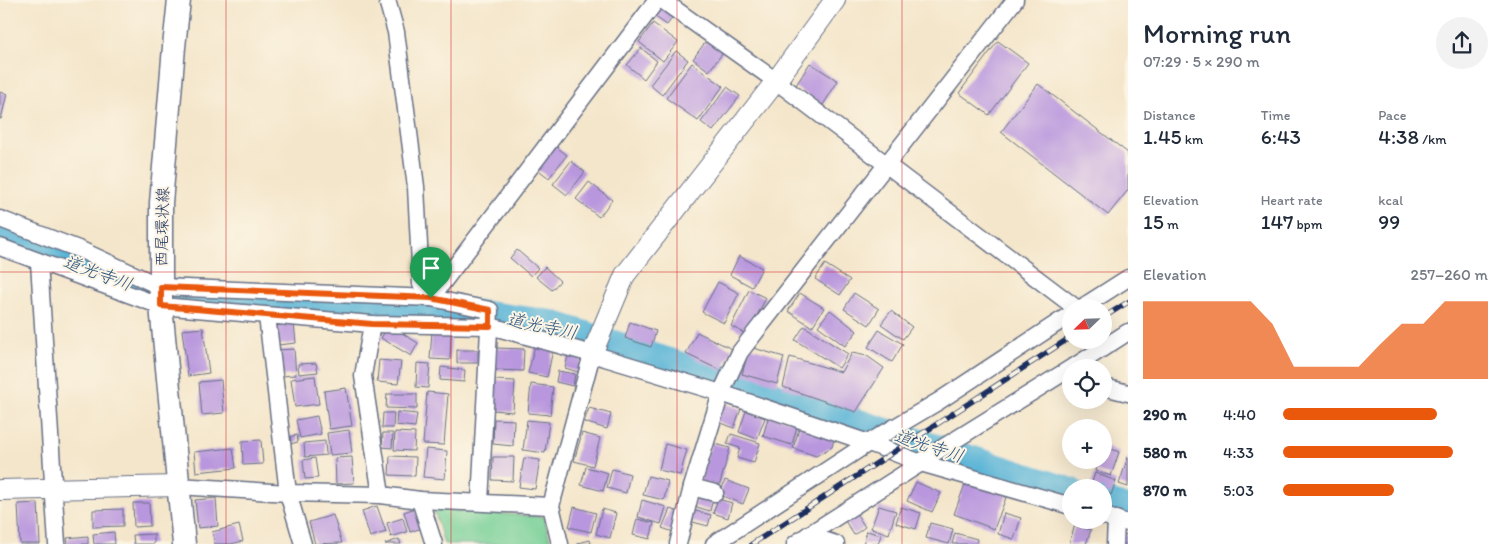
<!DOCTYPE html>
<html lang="en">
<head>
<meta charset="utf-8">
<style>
	:root { --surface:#fff; --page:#f2f2f3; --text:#1f2937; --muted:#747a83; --accent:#ea580c }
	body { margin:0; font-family:Itim,"Klee One",sans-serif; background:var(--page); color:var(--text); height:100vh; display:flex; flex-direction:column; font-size:19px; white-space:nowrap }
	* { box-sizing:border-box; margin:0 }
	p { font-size:16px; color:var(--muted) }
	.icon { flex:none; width:28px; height:28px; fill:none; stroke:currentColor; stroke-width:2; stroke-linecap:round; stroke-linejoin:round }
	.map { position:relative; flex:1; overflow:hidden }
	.panel { display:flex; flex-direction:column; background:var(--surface); width:375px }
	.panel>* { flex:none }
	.needle { width:32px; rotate:247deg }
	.fabs { position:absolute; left:1062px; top:299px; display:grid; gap:10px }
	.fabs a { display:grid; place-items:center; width:50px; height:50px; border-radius:50%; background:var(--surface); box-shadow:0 5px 20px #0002; font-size:25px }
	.pin { position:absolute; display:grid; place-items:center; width:42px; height:42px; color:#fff; margin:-51px -21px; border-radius:50% 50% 50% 0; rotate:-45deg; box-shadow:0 0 5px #0007 }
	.pin .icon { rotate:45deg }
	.round { display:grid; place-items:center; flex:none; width:52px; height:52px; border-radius:26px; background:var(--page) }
	.overview { display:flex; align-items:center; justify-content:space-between; height:85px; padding:0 15px }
	h1 { font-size:28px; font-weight:600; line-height:38px }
	.stats { display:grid; grid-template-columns:repeat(3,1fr); gap:8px; height:85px; padding:5px 15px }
	.stats div { display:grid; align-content:center }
	.stats b { font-size:21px; font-weight:600 }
	.stats small { font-size:14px; font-weight:400 }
	.stats p { font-size:14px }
	.chart { height:140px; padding:10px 15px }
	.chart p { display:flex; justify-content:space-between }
	.chart svg { width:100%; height:90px; margin-top:5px; fill:var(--accent); opacity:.7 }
	ul { padding:0 15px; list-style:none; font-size:16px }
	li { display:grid; grid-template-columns:80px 60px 1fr; align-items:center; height:38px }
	li i { height:12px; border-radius:6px; background:var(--accent) }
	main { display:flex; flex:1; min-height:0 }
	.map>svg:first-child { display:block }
	.green { fill:#75cf95; stroke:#487f7a }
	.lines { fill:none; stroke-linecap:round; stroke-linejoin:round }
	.river { stroke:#59b4d7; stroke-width:29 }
	.building { fill:#b997de }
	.minor-casing { stroke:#676f84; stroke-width:19 }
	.tertiary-casing { stroke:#676f84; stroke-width:22 }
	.secondary-casing { stroke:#676f84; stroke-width:25 }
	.minor { stroke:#fff; stroke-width:16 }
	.tertiary { stroke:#fff; stroke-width:20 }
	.secondary { stroke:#fff; stroke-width:22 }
	.rail-casing { stroke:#1b2f5e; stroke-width:5.5 }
	.rail { stroke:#fcf5e5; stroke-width:4; stroke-dasharray:11; stroke-linecap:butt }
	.route-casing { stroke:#fff; stroke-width:10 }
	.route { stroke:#ea580c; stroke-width:6 }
	.grid { fill:none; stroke:#d62828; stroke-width:1; stroke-opacity:0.55 }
	.labels { text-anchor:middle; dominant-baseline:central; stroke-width:4; stroke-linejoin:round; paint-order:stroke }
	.street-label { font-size:16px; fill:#1b2f5e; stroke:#fcf5e5 }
	.water-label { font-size:18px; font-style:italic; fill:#2e5782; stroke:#fcf5e5 }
</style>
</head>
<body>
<main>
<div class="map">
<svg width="1128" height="544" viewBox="0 0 1128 544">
	<rect width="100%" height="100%" fill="#fcf5e5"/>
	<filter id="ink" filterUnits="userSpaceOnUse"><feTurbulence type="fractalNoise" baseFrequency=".02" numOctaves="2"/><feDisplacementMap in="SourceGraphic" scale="10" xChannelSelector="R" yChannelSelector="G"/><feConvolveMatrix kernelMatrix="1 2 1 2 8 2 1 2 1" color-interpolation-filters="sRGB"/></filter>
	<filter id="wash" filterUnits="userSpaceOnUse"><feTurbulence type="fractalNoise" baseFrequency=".0096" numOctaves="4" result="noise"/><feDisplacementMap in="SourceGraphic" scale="20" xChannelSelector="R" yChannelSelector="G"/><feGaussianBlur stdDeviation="1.12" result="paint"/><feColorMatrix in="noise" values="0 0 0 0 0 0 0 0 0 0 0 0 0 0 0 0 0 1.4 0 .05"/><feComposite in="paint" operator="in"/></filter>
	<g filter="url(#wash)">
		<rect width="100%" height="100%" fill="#f4e6cb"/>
		<!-- green -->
		<polygon class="green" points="434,509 544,517 551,544 444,544"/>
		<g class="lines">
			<!-- river -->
			<g class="river">
				<polyline points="0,236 133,287 151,291 356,309 432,308 550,324 1071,492"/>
				<polyline points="1104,502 1128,510"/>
			</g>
		</g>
		<g id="blocks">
			<!-- building -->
			<g class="building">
				<polygon points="663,5 675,14 667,25 654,16"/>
				<polygon points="653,23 678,42 663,61 639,42"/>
				<polygon points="709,37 725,50 709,71 693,59"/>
				<polygon points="998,41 1028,63 989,115 959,93"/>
				<polygon points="641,48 657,61 644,79 627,65"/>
				<polygon points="676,51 688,60 662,95 650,85"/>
				<polygon points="692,63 723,86 698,121 666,98"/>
				<polygon points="810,63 838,81 823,105 795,87"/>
				<polygon points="1038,84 1128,153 1128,190 1108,215 1001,132"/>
				<polygon points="727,87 740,96 713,131 701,122"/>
				<polygon points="0,92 7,94 1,119 0,119"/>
				<polygon points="553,144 567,155 549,178 536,168"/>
				<polygon points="571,161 585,172 567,195 553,184"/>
				<polygon points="589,182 612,200 599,217 576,199"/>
				<polygon points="517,250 538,268 531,276 510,258"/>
				<polygon points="739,256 762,268 752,287 730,275"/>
				<polygon points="825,264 850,280 840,295 815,279"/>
				<polygon points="545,267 560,281 552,290 536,277"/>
				<polygon points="718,282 739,293 724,323 702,312"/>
				<polygon points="749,290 766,298 747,335 731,326"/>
				<polygon points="800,293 824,308 812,327 788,311"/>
				<polygon points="854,293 879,309 869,325 844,309"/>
				<polygon points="830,310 857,331 845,346 818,326"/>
				<polygon points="891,311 912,327 903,339 881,324"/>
				<polygon points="630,322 656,331 651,347 625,338"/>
				<polygon points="294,323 296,343 278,345 275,326"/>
				<polygon points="389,325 418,343 411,356 381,338"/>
				<polygon points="804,326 848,354 839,368 795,340"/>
				<polygon points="203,328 209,373 188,376 182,330"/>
				<polygon points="879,330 903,344 892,362 868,347"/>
				<polygon points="432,331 451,333 450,360 430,359"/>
				<polygon points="697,332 732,349 722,371 686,354"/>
				<polygon points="535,345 553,350 547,377 528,373"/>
				<polygon points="750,347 784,357 777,384 742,374"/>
				<polygon points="496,348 524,349 523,371 495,370"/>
				<polygon points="294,349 296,375 281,376 278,350"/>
				<rect x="457" y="350" width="21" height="13"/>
				<polygon points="852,353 867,356 884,368 856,412 783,387 790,357 841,372"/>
				<polygon points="568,356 582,360 578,372 565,368"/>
				<polygon points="379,360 401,362 398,384 377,382"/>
				<polygon points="316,363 318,372 299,374 298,364"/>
				<polygon points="417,363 430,364 428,388 416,387"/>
				<polygon points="441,367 465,370 464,382 440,380"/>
				<polygon points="558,371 575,374 573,386 556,382"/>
				<polygon points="315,376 319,404 295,407 291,379"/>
				<polygon points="221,380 224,413 202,415 199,382"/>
				<polygon points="495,380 515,381 513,412 493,410"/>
				<polygon points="531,384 553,387 550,415 528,413"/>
				<polygon points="346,388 352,426 329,429 324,391"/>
				<polygon points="427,392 448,394 444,445 423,444"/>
				<polygon points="387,394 417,394 417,409 386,408"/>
				<polygon points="721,402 741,409 734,428 714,420"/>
				<polygon points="589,408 611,414 607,429 584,422"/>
				<polygon points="746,411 765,418 757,439 739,432"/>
				<polygon points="397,412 417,414 415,427 396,425"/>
				<polygon points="383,413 394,413 393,428 382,428"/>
				<polygon points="769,415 798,423 792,445 763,436"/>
				<polygon points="317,416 321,434 300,438 296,420"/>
				<polygon points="494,419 514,420 513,446 493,444"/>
				<polygon points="527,420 549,422 545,453 523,450"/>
				<polygon points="801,423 835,435 832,447 816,456 793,448"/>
				<polygon points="349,430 352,453 330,455 327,433"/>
				<polygon points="395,432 415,433 414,451 394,450"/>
				<polygon points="383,433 393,433 392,448 382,447"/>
				<polygon points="582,433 600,438 593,466 574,461"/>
				<polygon points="731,434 760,443 754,463 737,458 740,448 727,444"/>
				<polygon points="297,435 298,442 290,444 288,437"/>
				<polygon points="261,440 263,464 243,465 242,441"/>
				<polygon points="325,441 326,455 305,457 304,443"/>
				<polygon points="711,443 730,448 719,487 700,482"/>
				<polygon points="665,444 687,450 680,475 659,470"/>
				<polygon points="1104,446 1119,452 1111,476 1095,471 1098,460 1104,460"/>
				<polygon points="233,448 236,468 196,472 194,452"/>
				<polygon points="426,449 447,451 445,479 423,477"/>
				<polygon points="390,456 416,457 415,476 389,475"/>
				<polygon points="352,457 354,483 336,484 335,458"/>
				<polygon points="493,457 514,457 513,481 492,480"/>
				<polygon points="1128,457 1128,487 1119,484"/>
				<polygon points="315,458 318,478 305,479 303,460"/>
				<polygon points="524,458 540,460 535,489 519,487"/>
				<polygon points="586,467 608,473 603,491 581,485"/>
				<polygon points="612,469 630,474 626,493 607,488"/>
				<polygon points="1095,473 1116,481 1111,495 1104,492 1104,488 1090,488"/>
				<polygon points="648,476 668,481 664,500 643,495"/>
				<polygon points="967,479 1007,495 994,529 954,514"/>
				<polygon points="725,480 749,489 743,504 720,495"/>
				<polygon points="916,482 941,493 932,512 907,501"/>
				<polygon points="697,495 713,499 710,511 694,506"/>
				<polygon points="216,498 218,526 198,528 195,500"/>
				<polygon points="718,499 732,503 728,518 713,513"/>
				<polygon points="642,500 666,507 661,524 638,517"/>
				<polygon points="38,503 40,544 20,544 18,504"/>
				<polygon points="133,503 149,503 150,526 134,527"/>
				<polygon points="377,506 386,532 370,537 362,511"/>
				<polygon points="879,506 896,511 889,534 871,528"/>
				<polygon points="574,507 596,513 591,532 569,527"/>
				<polygon points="901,507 921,513 916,529 896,523"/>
				<polygon points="415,508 422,528 410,532 404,512"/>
				<polygon points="123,509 123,526 93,527 93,510"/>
				<polygon points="602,509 616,513 610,538 596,534"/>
				<polygon points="670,509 684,514 676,533 662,528"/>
				<polygon points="692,510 711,515 708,526 689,521"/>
				<polygon points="856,513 865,527 854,535 845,521"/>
				<polygon points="1004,513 1021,518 1014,539 998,534"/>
				<polygon points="333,515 342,543 315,544 309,522"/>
				<polygon points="403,518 407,532 391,537 387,523"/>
				<polygon points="637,519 654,523 650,539 633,535"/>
				<polygon points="930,523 953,529 949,544 926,538"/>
				<polygon points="239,525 243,541 231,544 215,544 212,532"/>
				<polygon points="1075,525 1091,530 1086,544 1069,544"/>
				<polygon points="867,531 881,535 878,544 863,544"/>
				<polygon points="114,532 115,544 94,544 93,534"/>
				<polygon points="955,533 977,539 976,544 952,544"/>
				<polygon points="154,534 154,544 134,544 133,535"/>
				<polygon points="1128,534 1128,544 1123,544 1122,535"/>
				<polygon points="88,536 88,544 68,544 67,538"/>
				<polygon points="399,539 401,544 385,544"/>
				<polygon points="590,540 591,544 578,544 578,543"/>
			</g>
		</g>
	</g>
	<g filter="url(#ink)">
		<use href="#blocks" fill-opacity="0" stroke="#676f84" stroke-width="1"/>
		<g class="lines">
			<!-- minor casing -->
			<g class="minor-casing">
				<g id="minor">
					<polyline points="387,0 396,32 416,187 421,284 431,298 490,310 480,502"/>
					<polyline points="662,0 776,81 1076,308"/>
					<polyline points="0,219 81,250 161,287 431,298 657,0"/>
					<polyline points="0,247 161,306 372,324 490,326 592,354 721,393 869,443 921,463 1071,506"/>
					<polyline points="39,262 57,544"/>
					<polyline points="1081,308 1128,278"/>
					<polyline points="267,316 288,493 303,544"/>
					<polyline points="372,324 363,376 381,495"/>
					<polyline points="1072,368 1128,332"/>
					<polyline points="1104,387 1128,393"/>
					<polyline points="178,486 288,493 381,495 420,500 551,506"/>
					<polyline points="715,493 692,487 721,393 740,352 1015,0"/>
					<polyline points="420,500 434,544"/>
					<polyline points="1104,516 1128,523"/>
					<polyline points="808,535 921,463 926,458 1071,368"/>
					<polyline points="560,544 551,506 592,354"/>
					<polyline points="678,544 692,487"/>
					<polyline points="714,544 870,442 939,401 1071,314"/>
					<polyline points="795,544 808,535 836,544"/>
					<polyline points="1115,544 1116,519"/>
				</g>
			</g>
			<!-- tertiary casing -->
			<g class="tertiary-casing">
				<g id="tertiary">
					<polyline points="592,354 625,275 776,81 835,0"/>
					<polyline points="0,490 178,486"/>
				</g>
			</g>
			<!-- secondary casing -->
			<g class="secondary-casing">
				<polyline id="secondary" points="179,0 174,47 161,203 161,306 184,544"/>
			</g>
			<!-- minor -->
			<use href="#minor" class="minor"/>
			<!-- tertiary -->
			<use href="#tertiary" class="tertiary"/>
			<!-- secondary -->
			<use href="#secondary" class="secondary"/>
			<!-- rail casing -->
			<g class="rail-casing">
				<g id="rail">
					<polyline points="1104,317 1128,302"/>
					<polyline points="752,544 1071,337"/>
				</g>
			</g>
			<!-- rail -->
			<use href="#rail" class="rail"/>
		</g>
	</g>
	<g class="lines" filter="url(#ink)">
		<!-- route casing -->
		<g class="route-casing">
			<polygon id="route" points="161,287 431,298 490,310 490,326 372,324 161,306"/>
		</g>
		<!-- route -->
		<use href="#route" class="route"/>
	</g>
	<!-- grid -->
	<path class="grid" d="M226,0V544M451,0V544M677,0V544M902,0V544M0,272H1128"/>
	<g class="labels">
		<!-- street labels -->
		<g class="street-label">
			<text transform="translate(162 227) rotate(-89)">西尾環状線</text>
		</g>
		<!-- water labels -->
		<g class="water-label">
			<text transform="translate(98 273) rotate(20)">道光寺川</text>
			<text transform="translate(542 326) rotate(12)">道光寺川</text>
			<text transform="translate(929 446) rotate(18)">道光寺川</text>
		</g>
	</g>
</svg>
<div class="fabs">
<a><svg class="needle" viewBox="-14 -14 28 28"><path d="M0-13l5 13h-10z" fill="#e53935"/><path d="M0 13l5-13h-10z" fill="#747a83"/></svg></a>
<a><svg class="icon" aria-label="locate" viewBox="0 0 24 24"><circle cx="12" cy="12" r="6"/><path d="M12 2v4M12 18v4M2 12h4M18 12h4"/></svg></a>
<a>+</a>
<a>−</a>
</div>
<div class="pin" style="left:431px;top:298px;background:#1e9e55"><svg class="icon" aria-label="arrive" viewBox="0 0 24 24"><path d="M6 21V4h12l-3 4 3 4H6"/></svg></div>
</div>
<section class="panel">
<div class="overview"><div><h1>Morning run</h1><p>07:29 · 5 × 290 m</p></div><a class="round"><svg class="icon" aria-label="share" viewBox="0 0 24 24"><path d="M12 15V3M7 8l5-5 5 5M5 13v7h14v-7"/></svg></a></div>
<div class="stats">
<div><p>Distance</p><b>1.45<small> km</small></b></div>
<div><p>Time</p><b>6:43</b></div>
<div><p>Pace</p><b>4:38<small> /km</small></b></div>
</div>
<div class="stats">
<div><p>Elevation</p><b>15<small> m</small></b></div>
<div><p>Heart rate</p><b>147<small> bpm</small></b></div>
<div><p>kcal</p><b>99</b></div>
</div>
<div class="chart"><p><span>Elevation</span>257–260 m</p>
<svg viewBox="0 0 160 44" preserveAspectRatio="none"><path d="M0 44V6L10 6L20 6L30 6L40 6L50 6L60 17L70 38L80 38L90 38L100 38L110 27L120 17L130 17L140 6L150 6L160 6V44z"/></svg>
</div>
<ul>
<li><b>290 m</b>4:40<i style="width:75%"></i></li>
<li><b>580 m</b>4:33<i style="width:83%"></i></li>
<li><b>870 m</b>5:03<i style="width:54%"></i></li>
</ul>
</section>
</main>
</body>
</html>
